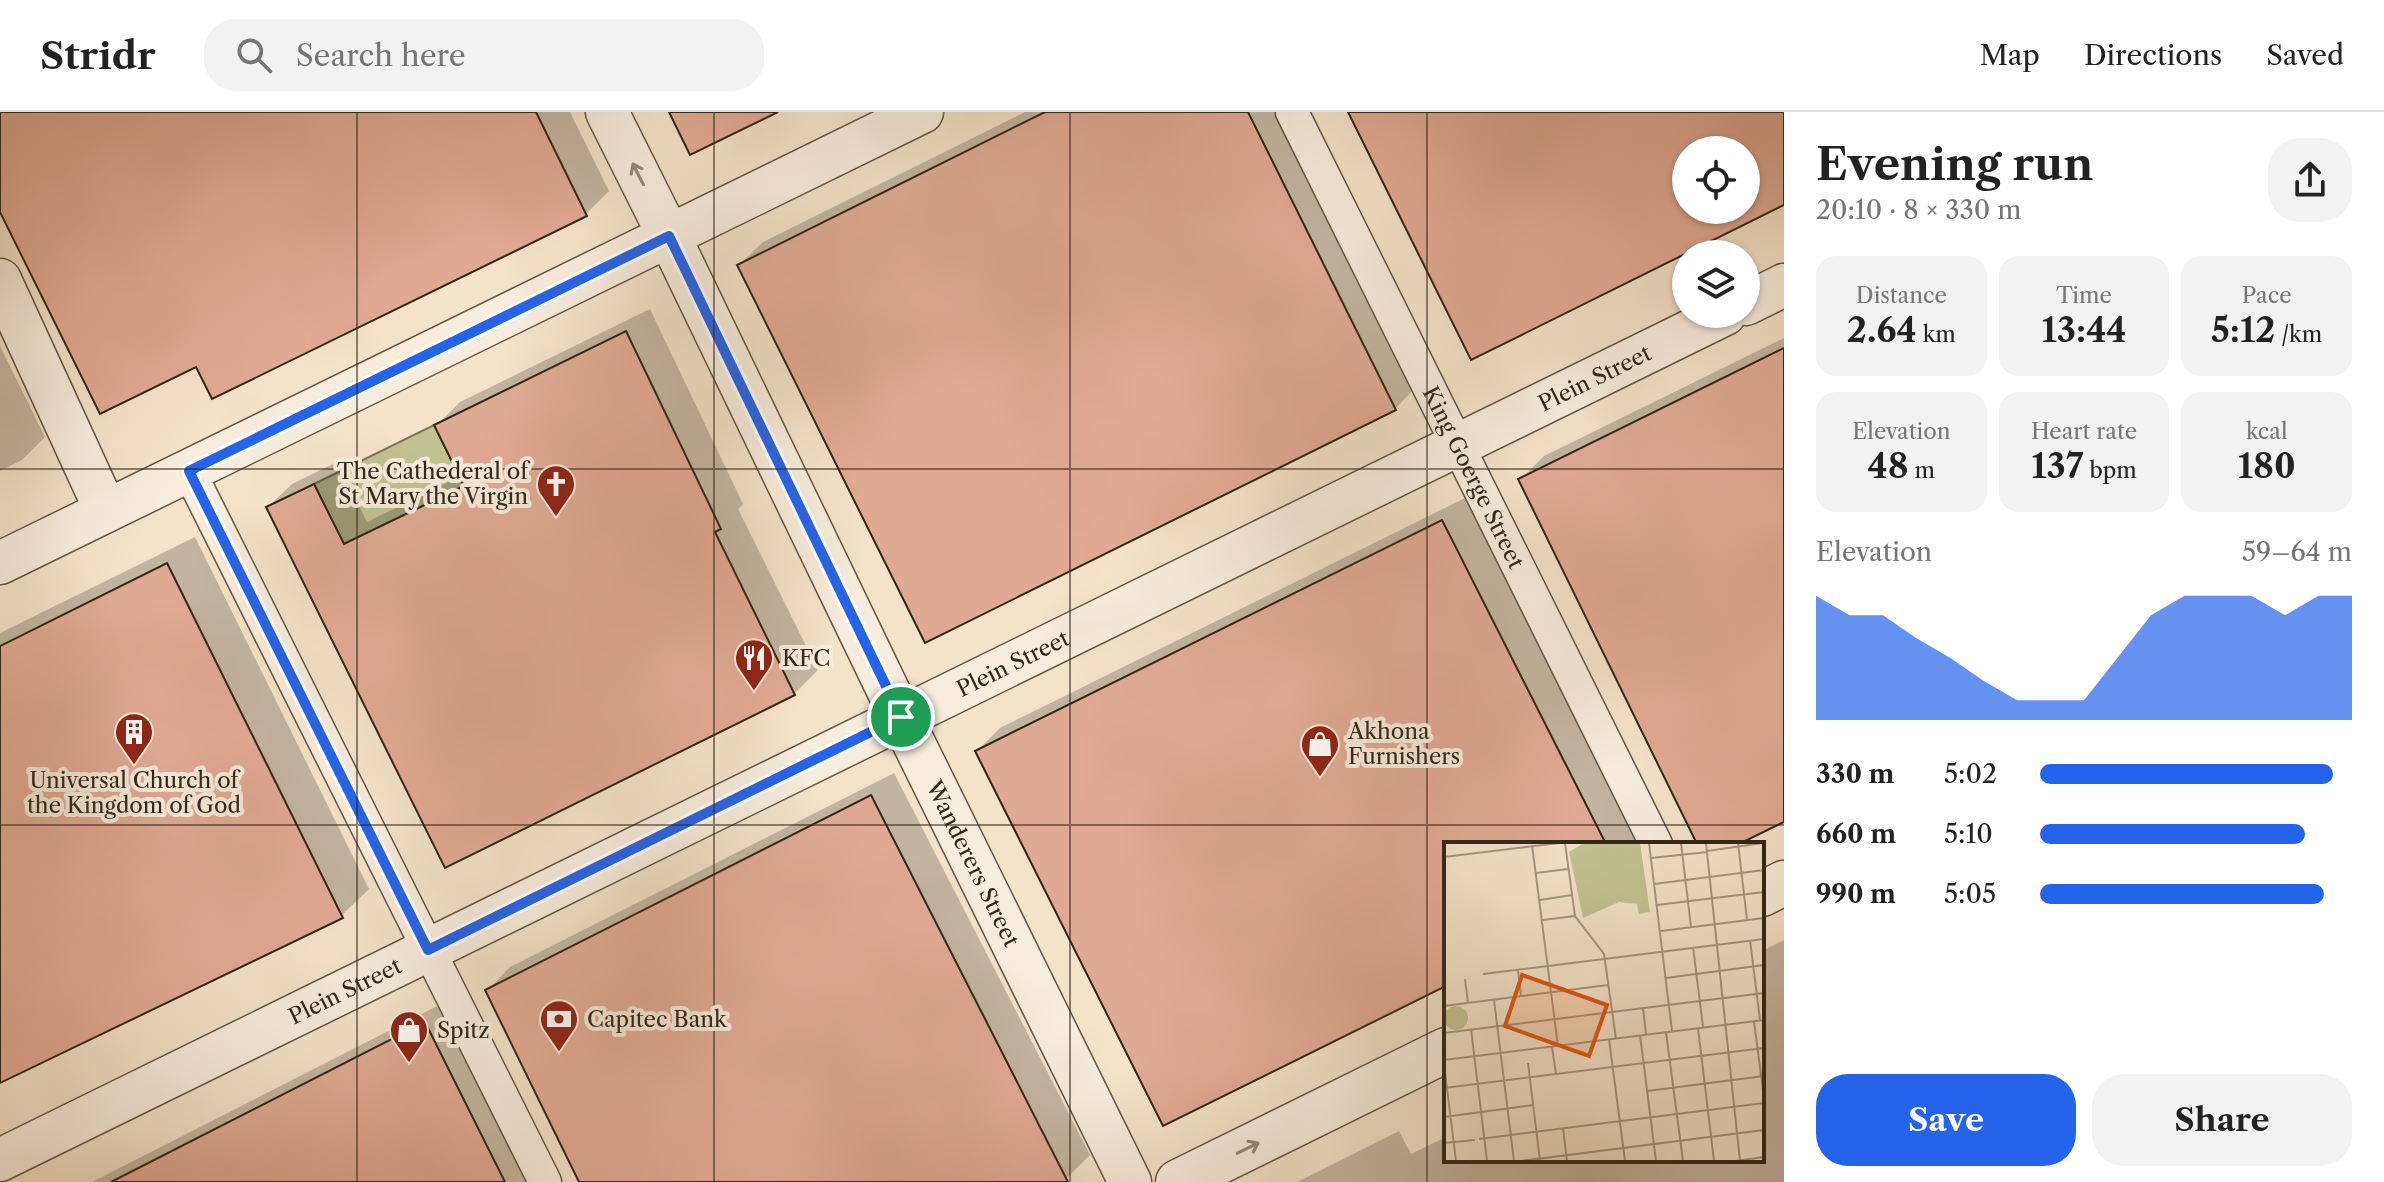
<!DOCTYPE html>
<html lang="en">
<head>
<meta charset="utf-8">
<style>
	:root { --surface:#fff; --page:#f2f2f2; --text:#222; --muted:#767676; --line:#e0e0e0; --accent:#2563eb }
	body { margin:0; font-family:"Libre Caslon Text",serif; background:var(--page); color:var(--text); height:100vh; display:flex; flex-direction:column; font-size:30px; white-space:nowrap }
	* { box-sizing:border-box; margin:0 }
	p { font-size:26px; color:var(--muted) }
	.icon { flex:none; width:44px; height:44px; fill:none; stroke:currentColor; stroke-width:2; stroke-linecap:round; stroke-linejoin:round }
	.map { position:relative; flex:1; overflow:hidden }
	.sheet { display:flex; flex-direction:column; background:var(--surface); width:600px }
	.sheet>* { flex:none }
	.buttons { position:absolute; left:1672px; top:24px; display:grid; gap:16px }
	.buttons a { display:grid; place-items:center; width:88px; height:88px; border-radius:50%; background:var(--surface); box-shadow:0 2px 6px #0004; font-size:40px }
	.pin { position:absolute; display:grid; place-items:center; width:68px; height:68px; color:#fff; margin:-34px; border:4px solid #fff; border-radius:50%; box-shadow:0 2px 8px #0007 }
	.round { display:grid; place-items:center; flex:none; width:84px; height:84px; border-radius:32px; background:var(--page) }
	.overview { display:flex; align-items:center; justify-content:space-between; height:136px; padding:0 32px }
	h1 { font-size:44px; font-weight:800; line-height:60px }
	.metrics { display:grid; grid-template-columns:repeat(3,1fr); gap:12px; height:136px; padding:8px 32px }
	.metrics div { display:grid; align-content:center; border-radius:20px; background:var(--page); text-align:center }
	.metrics b { font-size:34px; font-weight:800 }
	.metrics small { font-size:22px; font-weight:400 }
	.metrics p { font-size:22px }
	.chart { height:224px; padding:16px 32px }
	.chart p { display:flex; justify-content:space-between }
	.chart svg { width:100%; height:144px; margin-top:8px; fill:var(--accent); opacity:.7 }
	.primary-button { display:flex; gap:16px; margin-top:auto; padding:16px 32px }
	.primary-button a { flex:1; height:92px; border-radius:32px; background:var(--accent); color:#fff; font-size:32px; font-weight:800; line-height:92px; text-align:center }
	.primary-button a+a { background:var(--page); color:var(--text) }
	ul { padding:0 32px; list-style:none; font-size:26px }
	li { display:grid; grid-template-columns:128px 96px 1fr; align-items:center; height:60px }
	li i { height:20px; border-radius:10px; background:var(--accent) }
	header { display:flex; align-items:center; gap:48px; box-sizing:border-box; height:112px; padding:0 40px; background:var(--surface); border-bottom:2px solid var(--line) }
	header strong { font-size:38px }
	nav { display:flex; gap:44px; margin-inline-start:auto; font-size:28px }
	.search { width:560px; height:72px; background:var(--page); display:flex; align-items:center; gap:20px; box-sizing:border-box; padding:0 28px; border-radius:32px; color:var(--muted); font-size:30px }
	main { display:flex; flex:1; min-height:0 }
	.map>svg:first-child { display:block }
	.green { fill:#c1c293; stroke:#797455; stroke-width:2 }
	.shadow { fill:#0003 }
	.building { fill:#e0a994; stroke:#312617; stroke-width:2; fill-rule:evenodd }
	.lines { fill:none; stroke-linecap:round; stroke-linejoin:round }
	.pedestrian-casing { stroke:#625544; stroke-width:35 }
	.minor-casing { stroke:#625544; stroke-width:45 }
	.tertiary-casing { stroke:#625544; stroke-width:47 }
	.pedestrian { stroke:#f8ecdc; stroke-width:32 }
	.minor { stroke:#f8ecdc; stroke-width:42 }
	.tertiary { stroke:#f8ecdc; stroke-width:44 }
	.oneway { stroke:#94897a }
	.route-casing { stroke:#fff; stroke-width:16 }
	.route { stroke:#2563eb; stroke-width:10 }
	.grid { fill:none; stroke:#312617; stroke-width:2; stroke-opacity:0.55 }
	.labels { text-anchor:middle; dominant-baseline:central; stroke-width:8; stroke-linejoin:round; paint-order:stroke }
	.street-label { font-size:22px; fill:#312617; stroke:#f8ecdc }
	.poi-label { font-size:22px; fill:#312617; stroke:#f8ecdc; text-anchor:start }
	.inset-road { fill:none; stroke:#a69782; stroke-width:2 }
	.view { fill:#df560d; fill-opacity:0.15; stroke:#df560d; stroke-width:4 }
	.inset-edge { fill:none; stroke:#312617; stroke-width:4 }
</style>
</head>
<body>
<header>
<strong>Stridr</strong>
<div class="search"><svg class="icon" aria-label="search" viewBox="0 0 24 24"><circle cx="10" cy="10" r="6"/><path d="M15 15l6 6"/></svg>Search here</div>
<nav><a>Map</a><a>Directions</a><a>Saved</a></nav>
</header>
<main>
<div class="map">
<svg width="1784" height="1070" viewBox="0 0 1784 1070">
	<rect width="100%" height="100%" fill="#f4e2c9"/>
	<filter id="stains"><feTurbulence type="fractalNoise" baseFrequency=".0025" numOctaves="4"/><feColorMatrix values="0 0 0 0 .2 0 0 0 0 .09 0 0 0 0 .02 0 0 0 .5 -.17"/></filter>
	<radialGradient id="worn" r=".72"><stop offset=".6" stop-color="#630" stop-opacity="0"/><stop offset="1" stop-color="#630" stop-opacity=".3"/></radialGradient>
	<!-- green -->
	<polygon class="green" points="434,313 464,374 344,432 314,372"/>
	<!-- shadow -->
	<g class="shadow">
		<polygon points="0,0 570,0 609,79 586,102 213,284 197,252 0,95"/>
		<polygon points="1025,0 1283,0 1418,273 1395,297 739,153 763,130"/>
		<polygon points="650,197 743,392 738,397 818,558 794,582 446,754 268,395 292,372 337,350 367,410 461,364 436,314 460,290"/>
		<polygon points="1784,226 1784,707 1734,732 1699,732 1520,368 1544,344"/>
		<polygon points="0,234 45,325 22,348 0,359"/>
		<polygon points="1465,386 1641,732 1446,732 1446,872 977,639 1000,616"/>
		<polygon points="195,425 369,777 341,804 0,969 0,521"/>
		<polygon points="894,661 1090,1043 1066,1067 1060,1070 581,1070 487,879 510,855"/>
		<polygon points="1784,828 1784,1070 1297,1070 1399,1019 1411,1042 1446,1025 1446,1048 1762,1048 1762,839"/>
		<polygon points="449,888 539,1070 92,1070"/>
	</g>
	<!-- building -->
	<g class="building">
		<polygon points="0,0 536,0 587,104 212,287 196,255 100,302 0,100"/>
		<polygon points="669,0 778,0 690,43"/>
		<polygon points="1045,0 1248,0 1396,298 925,531 737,153"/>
		<path d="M1348,0H1784V93L1471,248ZM1686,38H1746V98H1686Z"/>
		<polygon points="626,219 721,417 715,420 795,583 445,756 266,395 314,372 344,432 464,374 434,313"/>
		<polygon points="1784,236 1784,710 1739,732 1697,732 1518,367"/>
		<polygon points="1442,408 1606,732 1446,732 1446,874 1163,1014 975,639"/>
		<polygon points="167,451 343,806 0,971 0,534"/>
		<polygon points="871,683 1068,1070 579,1070 485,878"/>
		<polygon points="425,910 505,1070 111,1070"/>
	</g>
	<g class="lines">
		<!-- pedestrian casing -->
		<g class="pedestrian-casing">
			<g id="pedestrian">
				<path id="s1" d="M1292,0L1656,732"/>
				<polyline points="189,359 545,1070"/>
			</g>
		</g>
		<!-- minor casing -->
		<g class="minor-casing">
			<g id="minor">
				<path id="s2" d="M607,0L669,124L901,605L1130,1070"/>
				<polyline points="0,168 106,399"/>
				<polyline points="1746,192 1784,173"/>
				<polyline points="0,451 922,0"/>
				<path id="s3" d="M0,1048L1725,202"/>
			</g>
		</g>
		<!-- tertiary casing -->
		<g class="tertiary-casing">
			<g id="tertiary">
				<polyline points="1762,782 1784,771"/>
				<polyline points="1178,1070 1446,938"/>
			</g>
		</g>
		<!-- pedestrian -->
		<use href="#pedestrian" class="pedestrian"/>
		<!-- minor -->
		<use href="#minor" class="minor"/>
		<!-- tertiary -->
		<use href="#tertiary" class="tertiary"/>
	</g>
	<!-- one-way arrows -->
	<defs><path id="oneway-shaft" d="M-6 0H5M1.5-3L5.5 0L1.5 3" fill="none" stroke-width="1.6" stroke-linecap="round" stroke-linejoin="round" transform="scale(2)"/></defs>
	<g class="oneway">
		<use href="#oneway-shaft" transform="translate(638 62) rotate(-117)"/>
		<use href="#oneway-shaft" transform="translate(1248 1036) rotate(-26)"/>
	</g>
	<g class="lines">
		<!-- route casing -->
		<g class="route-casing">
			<polygon id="route" points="669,124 901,605 428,838 189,359"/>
		</g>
		<!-- route -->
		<use href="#route" class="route"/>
	</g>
	<!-- grid -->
	<path class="grid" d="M357,0V1070M714,0V1070M1070,0V1070M1427,0V1070M0,357H1784M0,713H1784"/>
	<!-- icons -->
	<defs>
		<g id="church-pin" transform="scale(2)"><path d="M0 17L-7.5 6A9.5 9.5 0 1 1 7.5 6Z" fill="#8f2418" stroke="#f8ecdc"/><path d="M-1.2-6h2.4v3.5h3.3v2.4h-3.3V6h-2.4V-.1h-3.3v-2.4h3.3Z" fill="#fff"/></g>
		<g id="restaurant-pin" transform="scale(2)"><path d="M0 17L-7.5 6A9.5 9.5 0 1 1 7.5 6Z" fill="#8f2418" stroke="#f8ecdc"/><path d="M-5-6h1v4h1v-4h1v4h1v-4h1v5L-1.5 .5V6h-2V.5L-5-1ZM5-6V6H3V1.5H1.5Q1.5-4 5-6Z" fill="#fff"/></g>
		<g id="building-pin" transform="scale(2)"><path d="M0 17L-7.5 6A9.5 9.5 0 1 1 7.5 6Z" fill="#8f2418" stroke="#f8ecdc"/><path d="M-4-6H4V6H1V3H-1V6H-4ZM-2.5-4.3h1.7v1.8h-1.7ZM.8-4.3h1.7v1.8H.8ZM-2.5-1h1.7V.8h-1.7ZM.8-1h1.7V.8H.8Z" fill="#fff"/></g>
		<g id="shop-pin" transform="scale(2)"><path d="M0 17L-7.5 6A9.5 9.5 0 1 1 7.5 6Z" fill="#8f2418" stroke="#f8ecdc"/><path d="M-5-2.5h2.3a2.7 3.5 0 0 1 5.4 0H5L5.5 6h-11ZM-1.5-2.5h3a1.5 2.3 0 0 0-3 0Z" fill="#fff"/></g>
		<g id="bank-pin" transform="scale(2)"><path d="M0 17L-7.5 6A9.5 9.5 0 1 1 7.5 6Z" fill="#8f2418" stroke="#f8ecdc"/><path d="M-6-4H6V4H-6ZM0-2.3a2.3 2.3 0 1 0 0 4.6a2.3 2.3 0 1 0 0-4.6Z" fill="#fff"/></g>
	</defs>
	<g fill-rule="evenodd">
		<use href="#church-pin" x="556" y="372"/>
		<use href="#restaurant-pin" x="754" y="546"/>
		<use href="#building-pin" x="134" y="620"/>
		<use href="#shop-pin" x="1320" y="632"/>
		<use href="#bank-pin" x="559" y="907"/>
		<use href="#shop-pin" x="409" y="918"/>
	</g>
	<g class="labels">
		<!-- street labels -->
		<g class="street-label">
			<text stroke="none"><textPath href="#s3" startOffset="1776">Plein Street</textPath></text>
			<text stroke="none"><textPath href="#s1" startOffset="408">King Goerge Street</textPath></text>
			<text stroke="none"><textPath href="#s3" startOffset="1128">Plein Street</textPath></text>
			<text stroke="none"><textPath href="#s2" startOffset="836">Wanderers Street</textPath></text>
			<text stroke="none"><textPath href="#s3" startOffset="384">Plein Street</textPath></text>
		</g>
		<!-- poi labels -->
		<g class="poi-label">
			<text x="528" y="359" text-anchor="end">The Cathederal of<tspan x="528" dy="25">St Mary the Virgin</tspan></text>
			<text x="782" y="546">KFC</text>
			<text x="1348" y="619">Akhona<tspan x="1348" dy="25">Furnishers</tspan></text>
			<text x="134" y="668" text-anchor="middle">Universal Church of<tspan x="134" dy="25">the Kingdom of God</tspan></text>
			<text x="587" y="907">Capitec Bank</text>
			<text x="437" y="918">Spitz</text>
		</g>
	</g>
	<!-- overview -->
	<g transform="translate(1444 730)">
		<rect width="320" height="320" fill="#f4e2c9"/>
		<path d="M140,1H196L206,70L195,72L193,62L175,60L139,76L125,10ZM0 176a12 12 0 1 1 24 0a12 12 0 1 1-24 0Z" fill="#c1c293"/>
		<path class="inset-road" d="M121,1L131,74L160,112L172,197M205,1L228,189M237,1L247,85M262,1L296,319M294,1L303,78M88,3L114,204M263,9L319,1M0,15L115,1M207,16L264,10M92,31L124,27M210,42L320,28M96,58L128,53M213,63L320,50M99,78L131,74M217,89L320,76M306,98L316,178M249,105L259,185M74,128L77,154M39,132L320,97M222,136L320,123M21,137L24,161M50,158L70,319M0,164L164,143M199,166L202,193M310,179L320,256M254,186L270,319M27,187L43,319M222,190L239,319M0,191L320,151M196,193L212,319M165,197L181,319M108,205L112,232M0,218L320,178M84,221L96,319M0,222L12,319M0,246L320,206M203,249L320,234M0,275L89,263M119,286L123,319M35,297L320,261M0,301L31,298M77,319L320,288M291,319L320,315"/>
		<path class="view" d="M78,133L163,163L145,214L61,184Z"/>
		<rect width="320" height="320" class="inset-edge"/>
	</g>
	<rect width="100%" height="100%" filter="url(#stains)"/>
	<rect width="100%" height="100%" fill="url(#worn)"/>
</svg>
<div class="buttons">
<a><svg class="icon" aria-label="locate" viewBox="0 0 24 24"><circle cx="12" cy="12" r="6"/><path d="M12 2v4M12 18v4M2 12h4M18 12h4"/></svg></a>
<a><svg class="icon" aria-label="layers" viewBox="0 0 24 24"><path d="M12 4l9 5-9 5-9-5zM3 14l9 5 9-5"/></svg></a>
</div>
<div class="pin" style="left:901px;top:605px;background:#1e9e55"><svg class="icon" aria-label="arrive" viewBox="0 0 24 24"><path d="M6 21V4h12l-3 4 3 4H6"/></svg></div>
</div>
<section class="sheet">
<div class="overview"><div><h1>Evening run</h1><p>20:10 · 8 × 330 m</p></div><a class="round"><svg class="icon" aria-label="share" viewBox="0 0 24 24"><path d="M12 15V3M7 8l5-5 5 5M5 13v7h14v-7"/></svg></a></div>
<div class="metrics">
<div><p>Distance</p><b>2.64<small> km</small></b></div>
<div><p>Time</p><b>13:44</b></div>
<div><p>Pace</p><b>5:12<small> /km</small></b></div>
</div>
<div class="metrics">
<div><p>Elevation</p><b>48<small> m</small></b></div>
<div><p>Heart rate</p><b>137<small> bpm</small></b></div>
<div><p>kcal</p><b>180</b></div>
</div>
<div class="chart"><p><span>Elevation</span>59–64 m</p>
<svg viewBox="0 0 160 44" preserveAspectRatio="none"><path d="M0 44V6L10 12L20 12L30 19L40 25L50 32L60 38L70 38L80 38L90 25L100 12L110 6L120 6L130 6L140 12L150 6L160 6V44z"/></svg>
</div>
<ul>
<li><b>330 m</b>5:02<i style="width:94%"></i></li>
<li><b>660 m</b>5:10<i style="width:85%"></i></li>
<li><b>990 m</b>5:05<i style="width:91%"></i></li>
</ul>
<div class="primary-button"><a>Save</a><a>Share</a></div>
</section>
</main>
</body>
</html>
